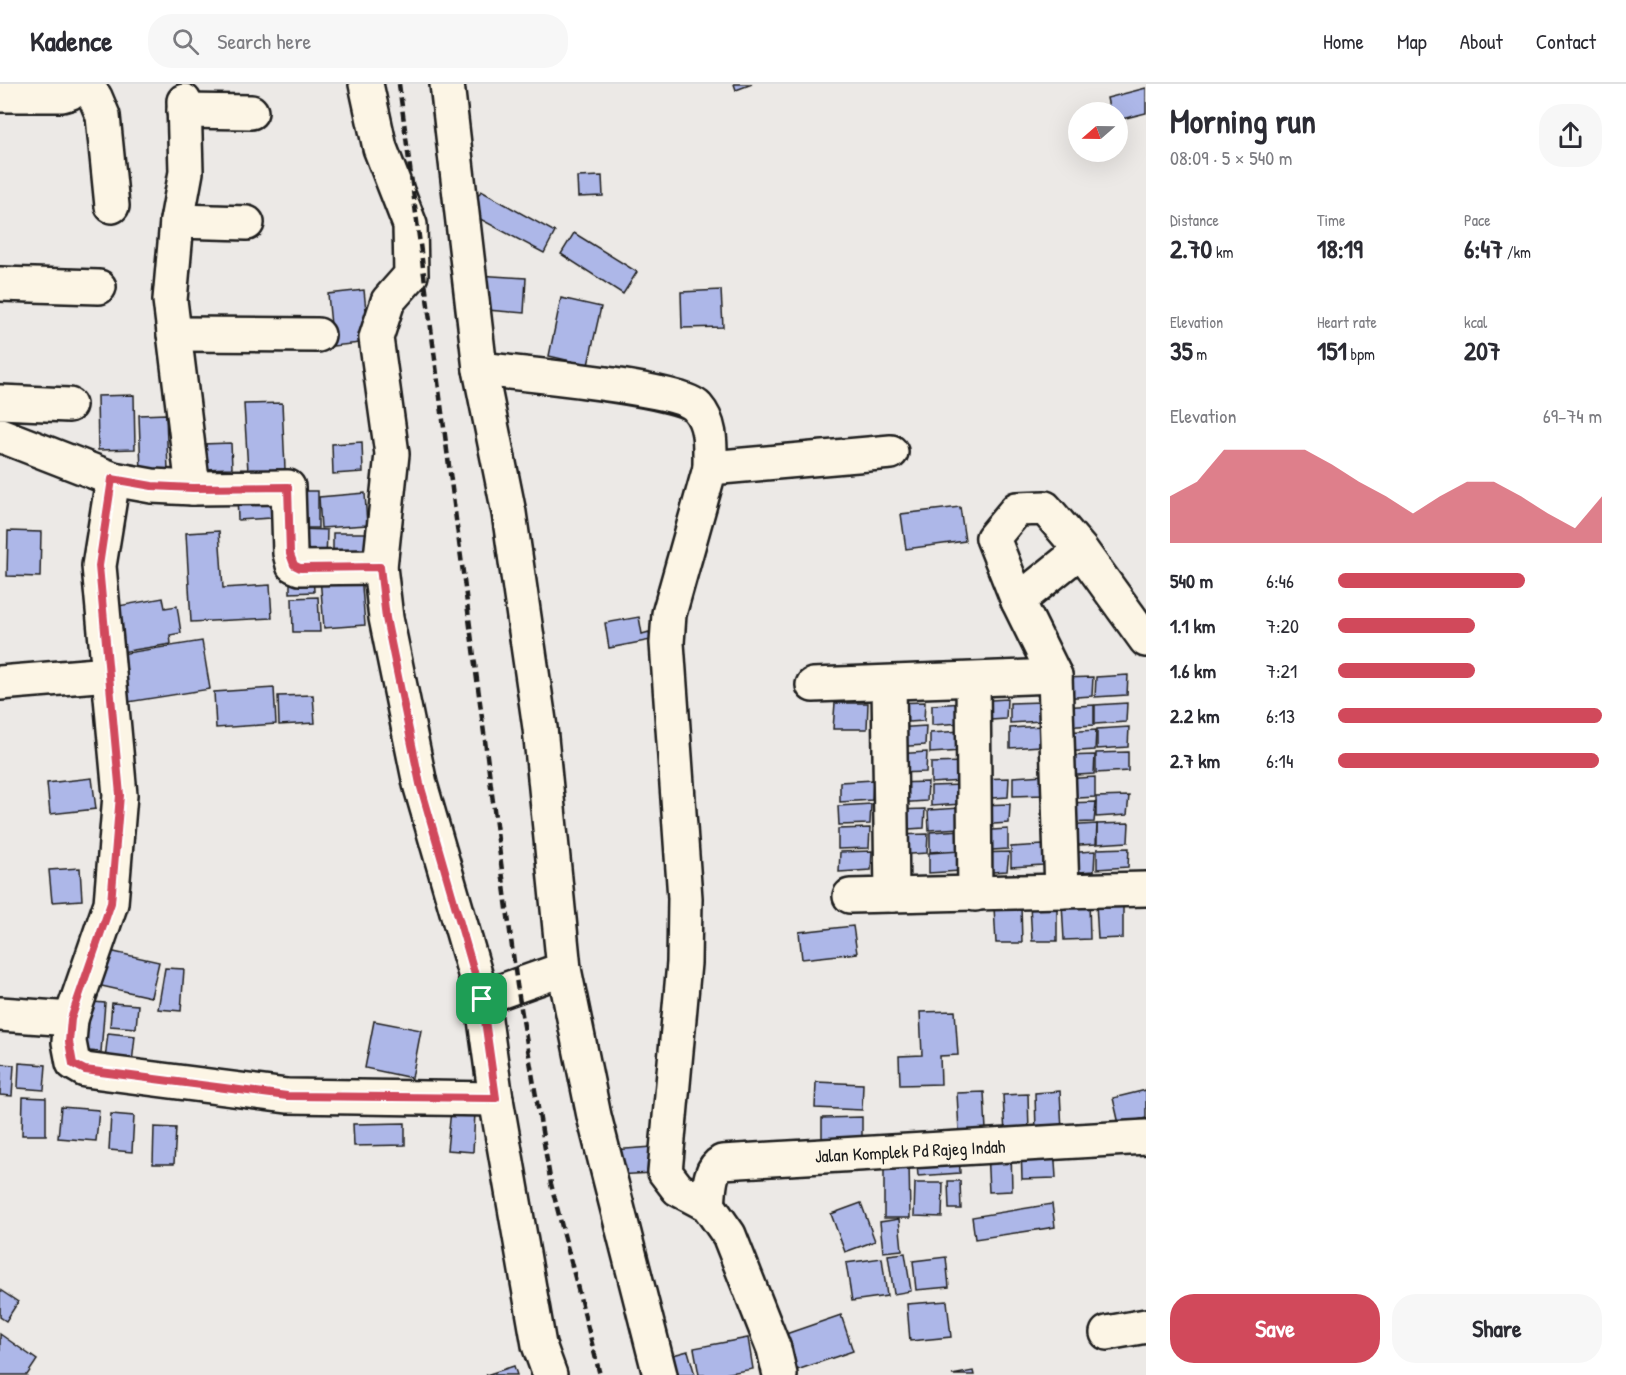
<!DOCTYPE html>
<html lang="en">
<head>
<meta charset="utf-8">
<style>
	:root { --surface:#fff; --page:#f7f7f7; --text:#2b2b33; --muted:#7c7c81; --line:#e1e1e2; --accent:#d1495b }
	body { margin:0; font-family:"Patrick Hand",sans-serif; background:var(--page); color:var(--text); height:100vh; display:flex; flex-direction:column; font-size:22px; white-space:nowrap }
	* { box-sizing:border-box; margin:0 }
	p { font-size:20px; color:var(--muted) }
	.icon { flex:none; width:33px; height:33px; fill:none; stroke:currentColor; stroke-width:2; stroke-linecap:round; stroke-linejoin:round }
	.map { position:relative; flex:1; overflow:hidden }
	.drawer { display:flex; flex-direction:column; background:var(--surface); width:480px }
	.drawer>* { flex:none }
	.needle { width:39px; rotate:250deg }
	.controls { position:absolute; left:1068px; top:18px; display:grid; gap:12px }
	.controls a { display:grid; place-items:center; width:60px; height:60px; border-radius:50%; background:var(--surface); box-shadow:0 6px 24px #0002; font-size:30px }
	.pin { position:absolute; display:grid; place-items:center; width:51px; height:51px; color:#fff; margin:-26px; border-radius:12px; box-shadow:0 3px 9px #0006 }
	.round { display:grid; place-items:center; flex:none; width:63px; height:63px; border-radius:24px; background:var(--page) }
	.overview { display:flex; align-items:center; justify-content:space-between; height:102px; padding:0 24px }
	h1 { font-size:33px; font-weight:700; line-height:45px }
	.metrics { display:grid; grid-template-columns:repeat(3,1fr); gap:9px; height:102px; padding:6px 24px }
	.metrics div { display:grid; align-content:center }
	.metrics b { font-size:26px; font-weight:700 }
	.metrics small { font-size:16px; font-weight:400 }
	.metrics p { font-size:16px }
	.chart { height:168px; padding:12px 24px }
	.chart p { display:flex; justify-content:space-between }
	.chart svg { width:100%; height:108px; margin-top:6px; fill:var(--accent); opacity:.7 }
	.button { display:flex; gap:12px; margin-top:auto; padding:12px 24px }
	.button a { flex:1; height:69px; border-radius:24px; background:var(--accent); color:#fff; font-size:24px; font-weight:700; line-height:69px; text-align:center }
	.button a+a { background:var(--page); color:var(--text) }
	ul { padding:0 24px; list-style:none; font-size:20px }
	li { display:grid; grid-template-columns:96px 72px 1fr; align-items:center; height:45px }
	li i { height:15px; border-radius:8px; background:var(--accent) }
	header { display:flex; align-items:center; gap:36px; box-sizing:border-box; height:84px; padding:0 30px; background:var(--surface); border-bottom:2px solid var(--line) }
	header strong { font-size:28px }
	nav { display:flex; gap:33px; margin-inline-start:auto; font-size:21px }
	.search { width:420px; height:54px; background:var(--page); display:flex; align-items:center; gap:15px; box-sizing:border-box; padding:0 21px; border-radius:24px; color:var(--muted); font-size:22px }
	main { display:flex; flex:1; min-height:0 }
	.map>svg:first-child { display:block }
	.building { fill:#adb7e8; stroke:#1c1c1c; stroke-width:1.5 }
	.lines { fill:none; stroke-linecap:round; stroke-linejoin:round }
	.minor-casing { stroke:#1c1c1c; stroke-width:38 }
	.minor { stroke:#fcf5e5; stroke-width:33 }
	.rail { stroke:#1c1c1c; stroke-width:4.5; stroke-dasharray:9 4.5; stroke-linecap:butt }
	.route-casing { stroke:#fff; stroke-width:12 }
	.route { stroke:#d1495b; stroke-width:8 }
	.labels { text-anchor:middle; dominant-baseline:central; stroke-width:4.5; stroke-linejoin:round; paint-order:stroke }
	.street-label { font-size:18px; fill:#1c1c1c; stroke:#fcf5e5 }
</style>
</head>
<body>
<header>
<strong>Kadence</strong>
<div class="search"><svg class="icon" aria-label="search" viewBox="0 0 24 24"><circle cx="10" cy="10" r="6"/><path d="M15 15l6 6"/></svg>Search here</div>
<nav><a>Home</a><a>Map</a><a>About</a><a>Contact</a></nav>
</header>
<main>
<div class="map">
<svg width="1146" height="1291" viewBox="0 0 1146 1291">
	<rect width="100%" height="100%" fill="#ece9e6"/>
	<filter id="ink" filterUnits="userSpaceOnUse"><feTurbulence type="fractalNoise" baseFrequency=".0167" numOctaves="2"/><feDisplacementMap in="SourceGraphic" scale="12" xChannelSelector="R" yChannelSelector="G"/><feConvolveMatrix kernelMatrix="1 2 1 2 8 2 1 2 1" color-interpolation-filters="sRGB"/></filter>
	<g filter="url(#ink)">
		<!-- building -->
		<g class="building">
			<polygon points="734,0 752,0 736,6"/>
			<polygon points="1146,4 1146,29 1118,36 1118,28 1110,28 1107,14"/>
			<polygon points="602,92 603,112 578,113 577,93"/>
			<polygon points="481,107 555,148 544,169 469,129"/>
			<polygon points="574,149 637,188 623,210 561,170"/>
			<polygon points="477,191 526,194 524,229 475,225"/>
			<polygon points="364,206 369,258 333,262 328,210"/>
			<polygon points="721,206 723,243 682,244 681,208"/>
			<polygon points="561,214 601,223 588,281 549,272"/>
			<polygon points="134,311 135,365 98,366 97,312"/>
			<polygon points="282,319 285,385 248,387 244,320"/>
			<polygon points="166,330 168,387 141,388 139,331"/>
			<polygon points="362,358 363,388 333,390 332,360"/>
			<polygon points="231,359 232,384 203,385 202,360"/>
			<polygon points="270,407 271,434 238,436 237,408"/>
			<rect x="292" y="407" width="26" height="37"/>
			<polygon points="365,409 367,441 321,444 319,413"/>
			<polygon points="960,423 965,457 906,465 901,430"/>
			<polygon points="299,445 327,446 326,478 297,477"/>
			<polygon points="8,447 41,448 40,493 7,492"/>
			<polygon points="219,447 223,504 270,501 272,534 191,538 186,449"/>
			<rect x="333" y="449" width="39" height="26"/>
			<polygon points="313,488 314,508 290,509 290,489"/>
			<polygon points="361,490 365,541 324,544 320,493"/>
			<polygon points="318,513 320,548 293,548 292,514"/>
			<polygon points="163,514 165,524 177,522 181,549 170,551 171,560 115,569 107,524"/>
			<polygon points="639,533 642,550 649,548 651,556 609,564 605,539"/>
			<polygon points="202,557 210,605 122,619 114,571"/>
			<polygon points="1128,591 1127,611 1095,613 1096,593"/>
			<polygon points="1093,593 1092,612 1061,614 1061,594"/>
			<polygon points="274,604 276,640 216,644 214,608"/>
			<polygon points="313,611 315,639 279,641 278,612"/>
			<polygon points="1007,615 1006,635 975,637 975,617"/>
			<polygon points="925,618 924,637 893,639 892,619"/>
			<polygon points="1042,618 1041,637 1010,639 1010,619"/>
			<polygon points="835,619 868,619 867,645 833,645"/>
			<polygon points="964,619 963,639 932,641 932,621"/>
			<polygon points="1127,619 1126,638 1095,640 1095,621"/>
			<polygon points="1094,621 1094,641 1062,643 1062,623"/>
			<polygon points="926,642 925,661 893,663 894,644"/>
			<polygon points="1042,642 1041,662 1010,664 1010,644"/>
			<polygon points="1129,643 1128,663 1097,665 1097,645"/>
			<polygon points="1096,646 1095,666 1064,668 1064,648"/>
			<polygon points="962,647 962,667 930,669 930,649"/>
			<polygon points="927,668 926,688 895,689 895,670"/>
			<polygon points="1128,668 1128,687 1096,689 1096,669"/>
			<polygon points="1095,671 1094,690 1062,692 1063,672"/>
			<polygon points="964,678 962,697 931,699 931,679"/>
			<polygon points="1045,691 1044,711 1013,712 1013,693"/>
			<polygon points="1095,693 1095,713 1063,715 1063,695"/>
			<polygon points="92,694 96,725 50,730 47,699"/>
			<polygon points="1009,694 1008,713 976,715 976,695"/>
			<polygon points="873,696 872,716 840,718 840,698"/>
			<polygon points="928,698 927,717 896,719 895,699"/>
			<polygon points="963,701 962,720 931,722 931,702"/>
			<polygon points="1129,712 1127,731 1096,733 1096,713"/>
			<polygon points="1096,718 1094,738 1063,739 1063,719"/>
			<polygon points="871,720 870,740 839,741 838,722"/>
			<polygon points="1010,720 1009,739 978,741 978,721"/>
			<polygon points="961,724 960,744 929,746 928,726"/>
			<polygon points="925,725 924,744 893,746 893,726"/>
			<polygon points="1129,739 1128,758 1097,760 1097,740"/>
			<polygon points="1097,740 1096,760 1064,762 1064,742"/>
			<polygon points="870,744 869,764 838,765 838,745"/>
			<polygon points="1008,745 1008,765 976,767 976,747"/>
			<polygon points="962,746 961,766 930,768 930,748"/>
			<polygon points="928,750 927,769 895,771 895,751"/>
			<polygon points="1043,761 1043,781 1011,783 1011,763"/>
			<polygon points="1129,764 1128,783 1097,785 1097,765"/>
			<polygon points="872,767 871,786 839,788 840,768"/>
			<polygon points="961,767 960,787 929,789 929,769"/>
			<polygon points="1095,767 1094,787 1063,789 1063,769"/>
			<polygon points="1009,768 1007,787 976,789 977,769"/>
			<polygon points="80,784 82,816 52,818 49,786"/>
			<polygon points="1089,817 1090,855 1064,856 1062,819"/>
			<polygon points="1123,817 1123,854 1098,855 1096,819"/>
			<polygon points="1057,819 1057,857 1032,857 1030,821"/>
			<polygon points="1021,821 1022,859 996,859 994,823"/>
			<polygon points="853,842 857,869 802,875 799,848"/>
			<polygon points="105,866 159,878 151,913 97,901"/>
			<polygon points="165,884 184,885 181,927 158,925"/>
			<polygon points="80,917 105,919 101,968 76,966"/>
			<polygon points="112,919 138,921 136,944 110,942"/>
			<polygon points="955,927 958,971 940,972 941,1000 900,1001 899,972 922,971 920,928"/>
			<polygon points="374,937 421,946 412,994 365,984"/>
			<polygon points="108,949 135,952 132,979 105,975"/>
			<polygon points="19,979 46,981 44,1006 18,1004"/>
			<polygon points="1,980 14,981 12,1012 0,1011"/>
			<polygon points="816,998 863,1000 862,1026 815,1024"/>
			<polygon points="1146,1006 1146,1034 1119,1040 1113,1014"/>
			<polygon points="1060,1007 1062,1047 1036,1048 1035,1009"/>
			<polygon points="984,1008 986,1046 959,1047 957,1009"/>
			<polygon points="1028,1010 1029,1050 1005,1052 1003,1011"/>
			<polygon points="23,1013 46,1014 46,1051 22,1051"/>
			<polygon points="61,1023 99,1026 96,1057 58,1054"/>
			<polygon points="451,1026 475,1028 473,1068 447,1066"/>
			<polygon points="111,1030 134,1032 132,1068 109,1066"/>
			<polygon points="862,1033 862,1058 822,1058 822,1034"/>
			<polygon points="405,1039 405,1061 354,1062 353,1040"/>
			<polygon points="154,1043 176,1044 174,1080 153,1080"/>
			<polygon points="1054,1061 1056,1094 1022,1095 1021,1063"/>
			<polygon points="652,1063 653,1089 615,1091 613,1066"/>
			<polygon points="959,1065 960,1089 918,1092 916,1067"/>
			<polygon points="987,1066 1011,1066 1012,1107 989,1108"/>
			<polygon points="884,1077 909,1077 910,1134 884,1134"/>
			<polygon points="948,1097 960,1097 961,1125 949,1125"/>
			<polygon points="915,1099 943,1099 942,1133 914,1132"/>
			<polygon points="861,1119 875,1157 845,1168 831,1130"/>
			<polygon points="1052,1120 1055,1143 975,1155 972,1133"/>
			<polygon points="899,1135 902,1166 883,1168 880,1138"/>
			<polygon points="905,1169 911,1207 894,1210 888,1171"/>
			<polygon points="946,1173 949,1203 916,1206 913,1177"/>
			<polygon points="882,1174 887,1212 852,1217 846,1179"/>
			<polygon points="0,1206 18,1218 6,1237 0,1233"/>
			<polygon points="947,1217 951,1253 910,1257 907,1220"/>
			<polygon points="841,1231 853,1267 791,1288 780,1252"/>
			<polygon points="0,1250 37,1276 27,1291 0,1291"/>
			<polygon points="748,1254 753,1285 718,1291 699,1291 694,1264"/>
			<polygon points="688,1267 695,1291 667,1291 662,1274"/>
			<polygon points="514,1282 517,1291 486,1291"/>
			<polygon points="973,1287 974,1291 952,1291"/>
		</g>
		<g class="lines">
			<!-- minor casing -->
			<g class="minor-casing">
				<g id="minor">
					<polyline points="80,0 95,13 103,32 112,122"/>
					<polyline points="366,0 380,64 410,141 411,191 388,217 376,254 392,370 380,483 386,534 420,700 482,914 496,1015 539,1261 550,1291"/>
					<polyline points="447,0 480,285 509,429 540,644 564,885 482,914"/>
					<polyline points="0,11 62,11 69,9 76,0"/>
					<polyline points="184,17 186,88 177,137 170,216 193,404"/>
					<polyline points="184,27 251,28"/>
					<polyline points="177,137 247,139"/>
					<polyline points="0,200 99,203"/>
					<polyline points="174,250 318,251"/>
					<path d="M480,285C515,289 679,304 697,323C712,340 710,362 710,384"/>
					<polyline points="0,318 69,321"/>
					<polyline points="0,351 113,395 152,402 193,404 288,403 290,469 293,481 300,484 380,483"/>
					<polyline points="1081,466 1045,424 1017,425 993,454 1018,517 1081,466 1146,556"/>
					<polyline points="1018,517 1055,592 1062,807"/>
					<polyline points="973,596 975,810"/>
					<polyline points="0,599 109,590"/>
					<polyline points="889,599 892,811"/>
					<polyline points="813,601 1055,592"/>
					<polyline points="850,812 1146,805"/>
					<polyline points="564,885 594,1032 660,1291"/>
					<polyline points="0,930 71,935 111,819 120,711 99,482 113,395"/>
					<polyline points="71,935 69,958 73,979 85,986 287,1012 496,1015"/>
					<path d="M708,1121C710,1106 708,1086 722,1078L1146,1053"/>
					<polyline points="1107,1249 1146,1242"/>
					<polyline points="780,1291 774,1265 729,1151 708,1121 678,1105 665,1088 684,879 685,814 667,559 669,530 710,384 891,368"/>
				</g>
			</g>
			<!-- minor -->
			<use href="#minor" class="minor"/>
			<!-- rail -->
			<polyline class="rail" points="399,0 517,901 551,1100 600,1291"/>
		</g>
	</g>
	<g class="lines" filter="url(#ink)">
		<!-- route casing -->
		<g class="route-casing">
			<polygon id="route" points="112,395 152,402 193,404 288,403 290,470 294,481 300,484 380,483 386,534 420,700 482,915 496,1014 287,1012 85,986 73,980 69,958 71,935 111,819 120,711 99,482"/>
		</g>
		<!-- route -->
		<use href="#route" class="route"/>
	</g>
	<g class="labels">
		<!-- street labels -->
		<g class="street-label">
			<text transform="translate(910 1067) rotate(-3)">Jalan Komplek Pd Rajeg Indah</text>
		</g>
	</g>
</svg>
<div class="controls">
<a><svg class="needle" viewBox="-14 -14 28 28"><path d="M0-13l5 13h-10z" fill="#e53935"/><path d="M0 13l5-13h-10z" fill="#7c7c81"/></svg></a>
</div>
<div class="pin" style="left:482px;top:915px;background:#1e9e55"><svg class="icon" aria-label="arrive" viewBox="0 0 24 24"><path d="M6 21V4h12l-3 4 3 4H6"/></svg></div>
</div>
<section class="drawer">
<div class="overview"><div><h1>Morning run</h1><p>08:09 · 5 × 540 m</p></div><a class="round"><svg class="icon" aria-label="share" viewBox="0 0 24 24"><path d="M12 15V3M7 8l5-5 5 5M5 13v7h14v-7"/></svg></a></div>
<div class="metrics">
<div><p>Distance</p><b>2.70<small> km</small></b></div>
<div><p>Time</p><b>18:19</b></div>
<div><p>Pace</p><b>6:47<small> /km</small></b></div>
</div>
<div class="metrics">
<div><p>Elevation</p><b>35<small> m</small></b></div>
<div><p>Heart rate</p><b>151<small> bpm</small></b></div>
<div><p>kcal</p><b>207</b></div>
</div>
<div class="chart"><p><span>Elevation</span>69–74 m</p>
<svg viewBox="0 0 160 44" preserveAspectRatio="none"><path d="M0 44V25L10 19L20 6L30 6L40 6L50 6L60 12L70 19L80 25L90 32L100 25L110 19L120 19L130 25L140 32L150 38L160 25V44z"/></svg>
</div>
<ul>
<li><b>540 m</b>6:46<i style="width:71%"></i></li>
<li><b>1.1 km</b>7:20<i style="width:52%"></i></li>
<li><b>1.6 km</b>7:21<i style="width:52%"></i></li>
<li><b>2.2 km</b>6:13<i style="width:100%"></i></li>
<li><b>2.7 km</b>6:14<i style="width:99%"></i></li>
</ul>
<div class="button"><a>Save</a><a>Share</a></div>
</section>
</main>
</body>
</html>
